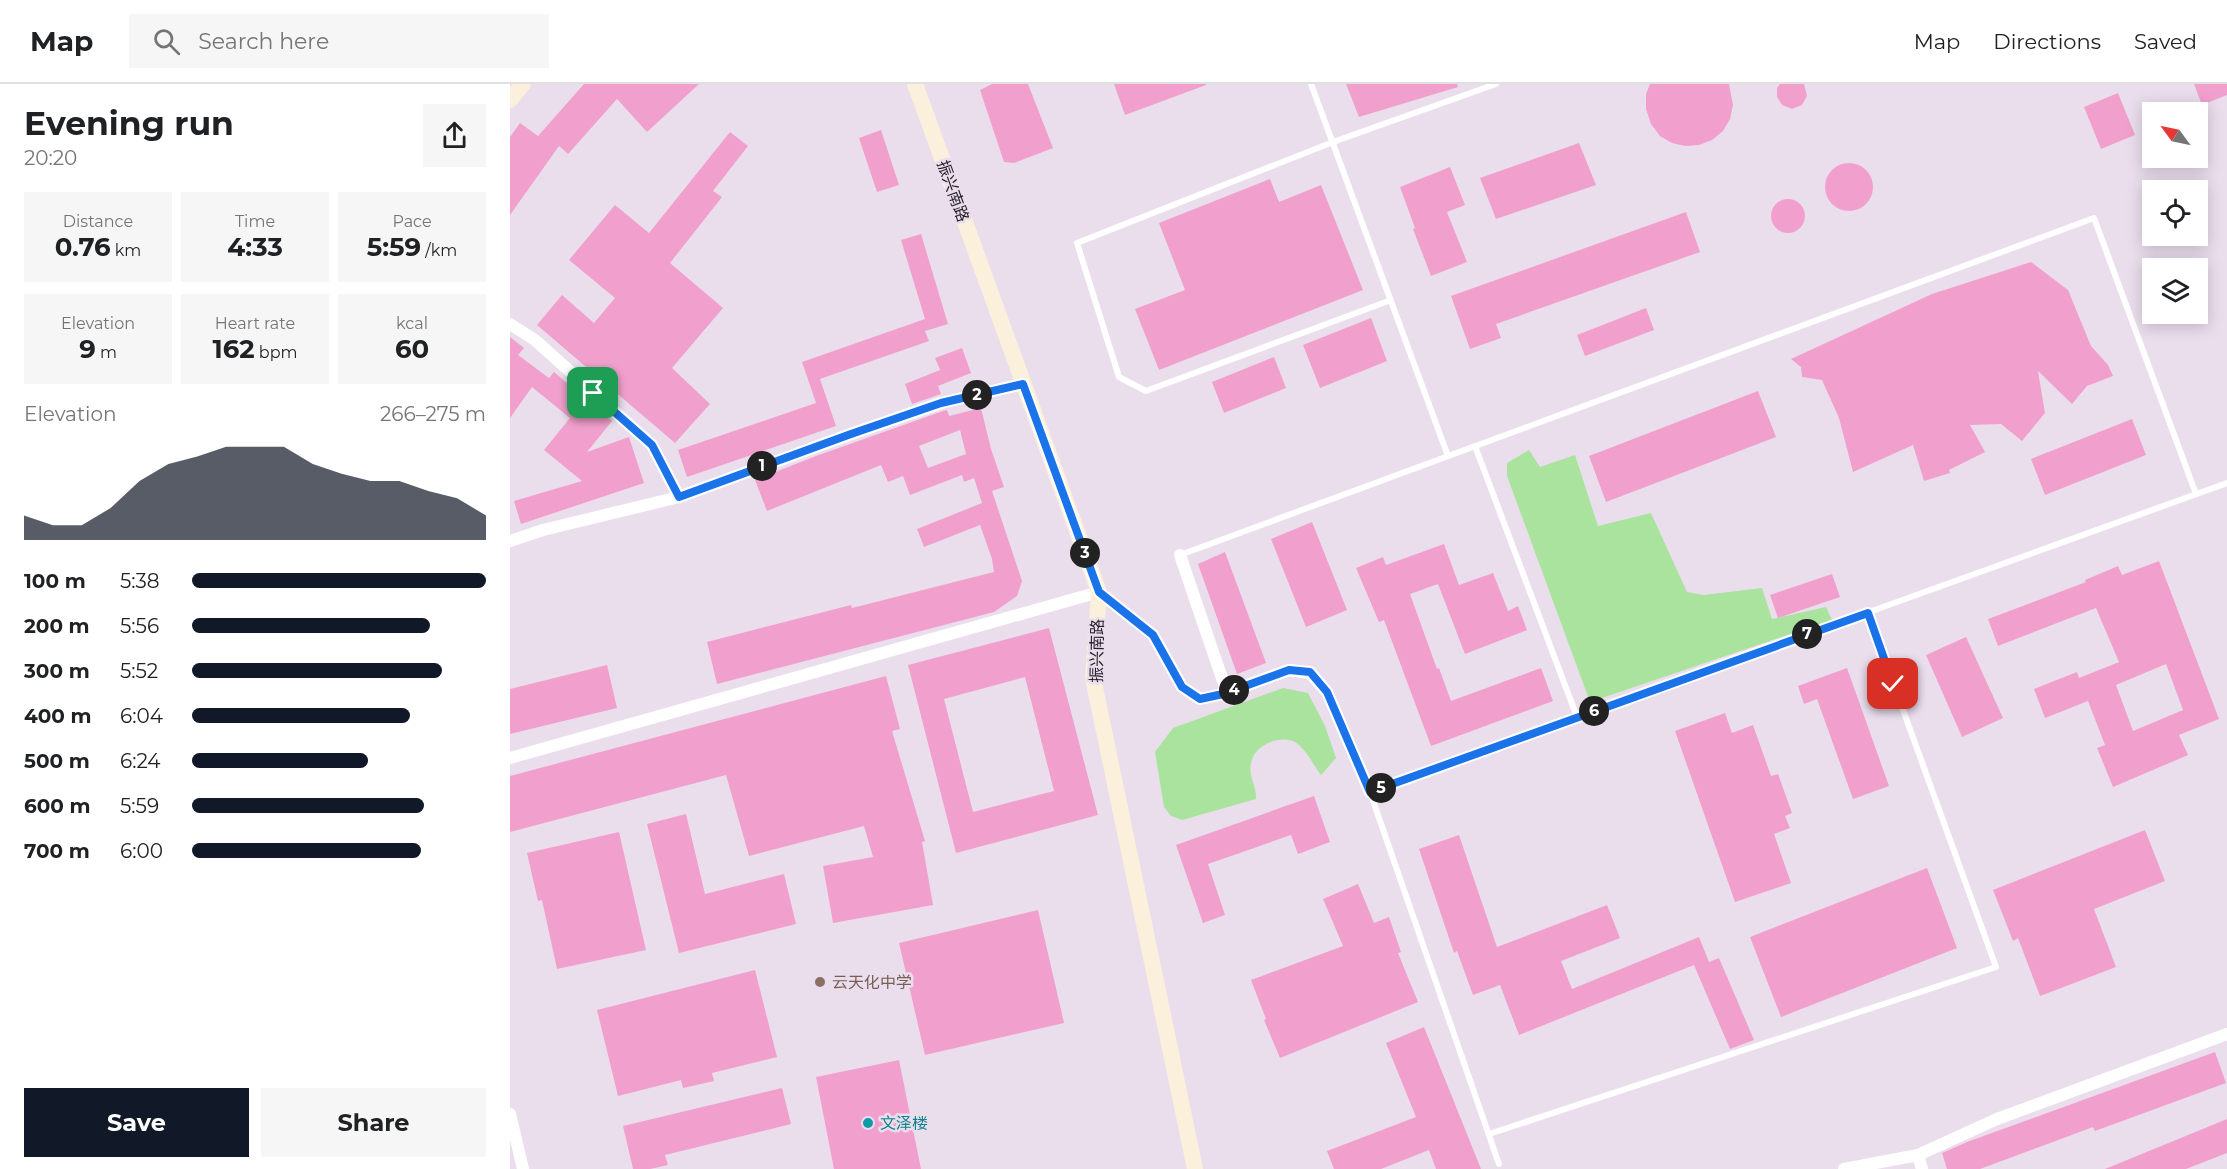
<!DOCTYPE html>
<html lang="en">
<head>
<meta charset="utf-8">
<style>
	:root { --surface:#fff; --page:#f6f6f6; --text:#202124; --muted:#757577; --line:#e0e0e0; --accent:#111827 }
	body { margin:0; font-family:Montserrat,"Noto Sans SC",sans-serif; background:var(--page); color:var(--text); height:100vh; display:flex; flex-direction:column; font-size:22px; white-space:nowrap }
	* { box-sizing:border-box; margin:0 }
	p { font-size:20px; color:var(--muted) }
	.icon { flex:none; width:33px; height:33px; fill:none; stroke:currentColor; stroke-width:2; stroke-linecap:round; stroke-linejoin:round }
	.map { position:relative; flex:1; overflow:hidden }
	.panel { display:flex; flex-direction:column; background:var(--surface); width:510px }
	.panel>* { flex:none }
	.needle { width:39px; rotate:303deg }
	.fabs { position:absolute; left:1632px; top:18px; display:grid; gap:12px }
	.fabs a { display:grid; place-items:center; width:66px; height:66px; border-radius:0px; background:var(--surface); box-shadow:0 3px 15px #0003; font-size:30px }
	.pin { position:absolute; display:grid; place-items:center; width:51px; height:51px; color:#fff; margin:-26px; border-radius:12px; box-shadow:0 3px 9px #0006 }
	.km { position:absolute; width:30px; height:30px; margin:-15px; border-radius:50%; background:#222; color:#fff; font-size:16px; line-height:30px; text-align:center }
	.round { display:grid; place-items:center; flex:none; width:63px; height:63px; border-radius:0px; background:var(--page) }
	.head { display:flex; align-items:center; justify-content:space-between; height:102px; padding:0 24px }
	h1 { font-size:33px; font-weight:700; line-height:45px }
	.figures { display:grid; grid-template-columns:repeat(3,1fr); gap:9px; height:102px; padding:6px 24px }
	.figures div { display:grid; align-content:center; border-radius:0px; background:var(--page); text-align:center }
	.figures b { font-size:26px; font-weight:700 }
	.figures small { font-size:16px; font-weight:400 }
	.figures p { font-size:16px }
	.chart { height:168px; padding:12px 24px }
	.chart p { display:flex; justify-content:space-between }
	.chart svg { width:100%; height:108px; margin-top:6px; fill:var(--accent); opacity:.7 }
	.button { display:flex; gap:12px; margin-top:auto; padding:12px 24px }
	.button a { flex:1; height:69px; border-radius:0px; background:var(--accent); color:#fff; font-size:24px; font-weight:700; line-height:69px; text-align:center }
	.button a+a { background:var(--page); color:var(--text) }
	ul { padding:0 24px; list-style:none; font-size:20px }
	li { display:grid; grid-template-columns:96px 72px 1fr; align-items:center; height:45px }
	li i { height:15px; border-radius:8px; background:var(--accent) }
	header { display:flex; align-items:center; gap:36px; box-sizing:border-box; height:84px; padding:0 30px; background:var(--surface); border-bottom:2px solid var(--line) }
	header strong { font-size:28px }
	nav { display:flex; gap:33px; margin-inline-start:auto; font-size:21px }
	.search { width:420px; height:54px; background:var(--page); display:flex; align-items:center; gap:15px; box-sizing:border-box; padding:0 21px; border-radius:0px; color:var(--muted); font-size:22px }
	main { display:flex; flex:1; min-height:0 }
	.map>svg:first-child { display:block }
	.green { fill:#a9e39e }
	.building { fill:#f1a0cd; fill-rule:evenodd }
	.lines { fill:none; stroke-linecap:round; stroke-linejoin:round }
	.service { stroke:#fff; stroke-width:6 }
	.minor { stroke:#fff; stroke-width:12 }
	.secondary { stroke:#fbf0dc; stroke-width:16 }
	.route-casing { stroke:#fff; stroke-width:12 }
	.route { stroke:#1a73e8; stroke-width:8 }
	.education-dot { fill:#8d6e63; stroke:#eadeed; stroke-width:2 }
	.culture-dot { fill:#0f9aa8; stroke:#eadeed; stroke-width:2 }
	.labels { text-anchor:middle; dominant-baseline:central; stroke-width:5; stroke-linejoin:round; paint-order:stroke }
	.street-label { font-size:16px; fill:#231f25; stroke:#eadeed }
	.education-label { font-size:16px; fill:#785e54; stroke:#eadeed; text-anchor:start }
	.culture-label { font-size:16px; fill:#0d838f; stroke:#eadeed; text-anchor:start }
</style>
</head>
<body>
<header>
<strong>Map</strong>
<div class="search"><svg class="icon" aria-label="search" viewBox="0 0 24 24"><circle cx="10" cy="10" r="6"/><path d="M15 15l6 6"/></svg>Search here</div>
<nav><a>Map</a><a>Directions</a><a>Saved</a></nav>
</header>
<main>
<section class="panel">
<div class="head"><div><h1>Evening run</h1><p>20:20</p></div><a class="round"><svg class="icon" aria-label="share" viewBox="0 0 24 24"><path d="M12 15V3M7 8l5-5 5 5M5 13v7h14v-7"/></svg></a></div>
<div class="figures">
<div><p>Distance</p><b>0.76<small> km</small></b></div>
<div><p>Time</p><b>4:33</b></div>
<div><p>Pace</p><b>5:59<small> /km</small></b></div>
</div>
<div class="figures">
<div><p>Elevation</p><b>9<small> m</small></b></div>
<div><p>Heart rate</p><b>162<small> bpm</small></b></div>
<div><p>kcal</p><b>60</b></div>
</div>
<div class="chart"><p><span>Elevation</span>266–275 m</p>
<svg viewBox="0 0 160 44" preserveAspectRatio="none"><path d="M0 44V34L10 38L20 38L30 31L40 20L50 13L60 10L70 6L80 6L90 6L100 13L110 17L120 20L130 20L140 24L150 27L160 34V44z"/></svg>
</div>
<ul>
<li><b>100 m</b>5:38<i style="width:100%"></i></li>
<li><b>200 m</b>5:56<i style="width:81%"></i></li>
<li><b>300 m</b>5:52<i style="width:85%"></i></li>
<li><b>400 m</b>6:04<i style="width:74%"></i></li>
<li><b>500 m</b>6:24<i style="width:60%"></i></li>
<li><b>600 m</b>5:59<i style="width:79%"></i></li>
<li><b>700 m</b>6:00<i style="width:78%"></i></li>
</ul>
<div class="button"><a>Save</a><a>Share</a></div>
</section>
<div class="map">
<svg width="1717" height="1085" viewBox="0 0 1717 1085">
	<rect width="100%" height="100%" fill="#eadeed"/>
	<!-- green -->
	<g class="green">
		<polygon points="1019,366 1030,383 1065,371 1088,442 1141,429 1177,508 1194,511 1252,504 1262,535 1316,523 1322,536 1080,618 997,392 997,379"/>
		<path d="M773,604L798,609L815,642L826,674L811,691C804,682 798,669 789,661C775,648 744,660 741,679C738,692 747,702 746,715L672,736L661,732L654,723L645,668L663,644Z"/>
	</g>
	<!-- building -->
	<g class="building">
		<polygon points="74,0 189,0 137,48 107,15 58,70 49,62 0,131 0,53 10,39 28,52"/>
		<polygon points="482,0 518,0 543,64 504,79 494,78 470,6"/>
		<polygon points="604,0 696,0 696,1 615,31"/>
		<polygon points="836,0 947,0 948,3 849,33"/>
		<polygon points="1140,0 1219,0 1223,21 1220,35 1213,47 1202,56 1189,61 1175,62 1162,59 1150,52 1141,40 1136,25 1136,10"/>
		<polygon points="1270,0 1294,0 1297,12 1292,21 1282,25 1272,21 1267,13 1267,4"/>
		<polygon points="1684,0 1717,0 1717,11 1692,21"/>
		<polygon points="1608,9 1625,51 1591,65 1574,23"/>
		<polygon points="371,46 389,101 367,108 349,54"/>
		<polygon points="220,48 238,62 203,107 212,113 160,179 213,224 162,284 200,320 165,359 27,241 52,211 84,239 105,214 59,176 105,121 139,149"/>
		<polygon points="1069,59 1086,101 986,135 970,94"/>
		<circle cx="1339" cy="103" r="24"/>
		<polygon points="940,83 955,121 937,128 957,178 921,192 903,145 905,144 890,103"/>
		<polygon points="760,95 769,118 811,101 853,206 649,286 625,225 675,206 649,139"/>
		<circle cx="1278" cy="132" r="17"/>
		<polygon points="1176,128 1190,168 986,240 991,254 960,265 941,212"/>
		<polygon points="411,150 438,240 415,247 419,257 310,295 326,342 177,393 168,366 306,319 292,278 415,235 391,156"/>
		<polygon points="1521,178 1558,206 1581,262 1598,281 1603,292 1577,302 1562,320 1528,287 1535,329 1512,357 1491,340 1460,341 1475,368 1439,386 1440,389 1414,397 1403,361 1343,388 1329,334 1312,296 1292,293 1291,283 1281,275 1422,210"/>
		<polygon points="1136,224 1144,246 1075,272 1067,251"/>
		<polygon points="861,234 877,277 810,304 793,261"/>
		<polygon points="0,253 14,264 8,271 39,294 44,288 102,337 77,368 119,353 134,399 11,440 4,417 72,397 34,366 60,334 22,303 0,334"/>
		<polygon points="452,264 461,289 428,302 431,310 402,320 395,300 430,286 425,274"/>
		<polygon points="764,273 776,304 714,329 702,298"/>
		<polygon points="1248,307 1266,353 1096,418 1079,372"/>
		<path d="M471,324L481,365L494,403L482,407L512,497L507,512L484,528L207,600L197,558L341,521L342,524L484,488L482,475L470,441L414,463L407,445L472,419L464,394L454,398L452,391L400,411L393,392L378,398L371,381L257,427L245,396L306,372L433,327L437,326L439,332ZM450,346L456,370L418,384L409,362Z"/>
		<polygon points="1622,335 1636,371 1535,411 1521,375"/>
		<polygon points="802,438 837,526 796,543 761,455"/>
		<polygon points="934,460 949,501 983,489 998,527 1008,522 1017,546 955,570 928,500 900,510 927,585 929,584 941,617 1031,584 1043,617 921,662 874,536 869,538 846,484 873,473 876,481"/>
		<polygon points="715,468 756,579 727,590 688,480"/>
		<path d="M1649,477L1709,635L1669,651L1678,671L1603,703L1587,664L1595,661L1578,617L1535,634L1524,605L1567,588L1569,594L1609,578L1586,524L1488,562L1478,535L1576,498L1575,496L1608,482L1612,491ZM1656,580L1673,626L1623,647L1606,601Z"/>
		<polygon points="1322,490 1330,513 1268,534 1260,511"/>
		<path d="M539,544L588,731L446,769L398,581ZM515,593L544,707L463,728L434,615Z"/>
		<polygon points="1456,553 1493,634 1452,653 1416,571"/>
		<polygon points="97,581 107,624 0,650 0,605"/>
		<polygon points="1337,584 1379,702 1343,715 1307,615 1294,620 1288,602"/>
		<polygon points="376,592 390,645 382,647 415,757 412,758 423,821 323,839 313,782 363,773 354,742 239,772 216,691 0,748 0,692"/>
		<polygon points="1215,629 1222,649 1243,641 1261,692 1268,690 1282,729 1275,732 1280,744 1264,750 1281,799 1225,818 1165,647"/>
		<polygon points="804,712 820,758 788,770 781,751 698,780 715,831 693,839 666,761"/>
		<polygon points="176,730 195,810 274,790 286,840 169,869 137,740"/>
		<polygon points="1635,746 1655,797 1584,825 1606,883 1530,912 1508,854 1503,857 1483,806"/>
		<polygon points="109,748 136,866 47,885 32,816 28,817 17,769"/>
		<polygon points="949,751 987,863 1097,821 1110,854 1051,877 1062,905 1189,853 1199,878 1209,874 1244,956 1220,965 1184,881 1009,951 990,901 963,911 947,867 944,869 909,765"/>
		<polygon points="1417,784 1447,864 1271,933 1240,853"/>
		<polygon points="848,800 864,839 879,833 891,868 888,869 908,918 770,974 754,936 756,935 741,896 833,862 813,815"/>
		<polygon points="528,826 554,939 415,971 389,859"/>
		<polygon points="245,886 267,973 202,989 204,997 173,1004 171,996 108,1012 87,926"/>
		<polygon points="914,943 971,1085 926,1085 919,1066 871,1085 824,1085 817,1067 906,1033 876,959"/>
		<polygon points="1705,968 1716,999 1585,1047 1583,1043 1470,1085 1437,1085 1432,1069 1457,1058"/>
		<polygon points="389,976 411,1085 324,1085 306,993"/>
		<polygon points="272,1004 281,1040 155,1071 158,1081 140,1085 123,1085 113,1042"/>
		<polygon points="1717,1035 1717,1069 1676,1085 1595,1085"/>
	</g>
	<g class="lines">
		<!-- service -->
		<g class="service">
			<polyline points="801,0 938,372"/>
			<polyline points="881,216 636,307 609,293 567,159 823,58 986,0"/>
			<polyline points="965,362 1067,633"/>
			<polyline points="670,471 1584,134 1686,410"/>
			<polyline points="979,1050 1486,883 1358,529"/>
			<polyline points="989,1080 860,708 1717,399"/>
		</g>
		<!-- minor -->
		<g class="minor">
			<polyline points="0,240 25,256 142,361 169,413"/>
			<polyline points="0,457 33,446 169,413 341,350 431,319 513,300"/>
			<polyline points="670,471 717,609"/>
			<polyline points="0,674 589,508 643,551 672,603 690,615 713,610 779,586 800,589 817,608 860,708"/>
			<polyline points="0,1030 13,1085"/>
			<polyline points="1408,1071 1412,1085"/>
			<polyline points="1334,1085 1408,1071 1487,1035 1717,950"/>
		</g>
		<!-- secondary -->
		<g class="secondary">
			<polyline points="405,0 589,508 583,594 685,1085"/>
			<polyline points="0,16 13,0"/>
		</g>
	</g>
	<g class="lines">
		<!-- route casing -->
		<g class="route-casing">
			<polyline id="route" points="83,309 142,361 169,413 341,350 431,319 513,300 589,508 643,551 672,603 690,615 713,610 779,586 800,588 817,608 860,708 1358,529 1383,600"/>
		</g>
		<!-- route -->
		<use href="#route" class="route"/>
	</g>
	<!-- markers -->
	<circle class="education-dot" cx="310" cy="898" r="6"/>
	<circle class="culture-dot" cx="358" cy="1039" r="6"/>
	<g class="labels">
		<!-- street labels -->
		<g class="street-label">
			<text transform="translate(443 107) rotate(70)">振兴南路</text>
			<text transform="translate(587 567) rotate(-89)">振兴南路</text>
		</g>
		<!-- education labels -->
		<g class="education-label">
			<text x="322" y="898">云天化中学</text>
		</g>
		<!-- culture labels -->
		<g class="culture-label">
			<text x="370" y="1039">文泽楼</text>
		</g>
	</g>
</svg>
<div class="fabs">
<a><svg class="needle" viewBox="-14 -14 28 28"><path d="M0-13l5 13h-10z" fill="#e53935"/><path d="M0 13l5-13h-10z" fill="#757577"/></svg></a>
<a><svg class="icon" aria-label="locate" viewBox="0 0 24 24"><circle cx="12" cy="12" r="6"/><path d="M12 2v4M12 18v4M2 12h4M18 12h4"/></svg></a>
<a><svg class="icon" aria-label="layers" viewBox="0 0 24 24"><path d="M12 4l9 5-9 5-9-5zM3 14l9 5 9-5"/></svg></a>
</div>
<div class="pin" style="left:83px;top:309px;background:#1e9e55"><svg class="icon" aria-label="arrive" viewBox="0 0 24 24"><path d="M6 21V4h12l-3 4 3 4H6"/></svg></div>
<div class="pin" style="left:1383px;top:600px;background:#d93025"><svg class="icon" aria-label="check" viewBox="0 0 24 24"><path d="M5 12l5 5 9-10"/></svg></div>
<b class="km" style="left:252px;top:382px">1</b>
<b class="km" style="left:467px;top:311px">2</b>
<b class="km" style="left:575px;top:469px">3</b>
<b class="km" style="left:724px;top:606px">4</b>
<b class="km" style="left:871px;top:704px">5</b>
<b class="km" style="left:1084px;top:627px">6</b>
<b class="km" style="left:1297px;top:550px">7</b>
</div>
</main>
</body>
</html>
